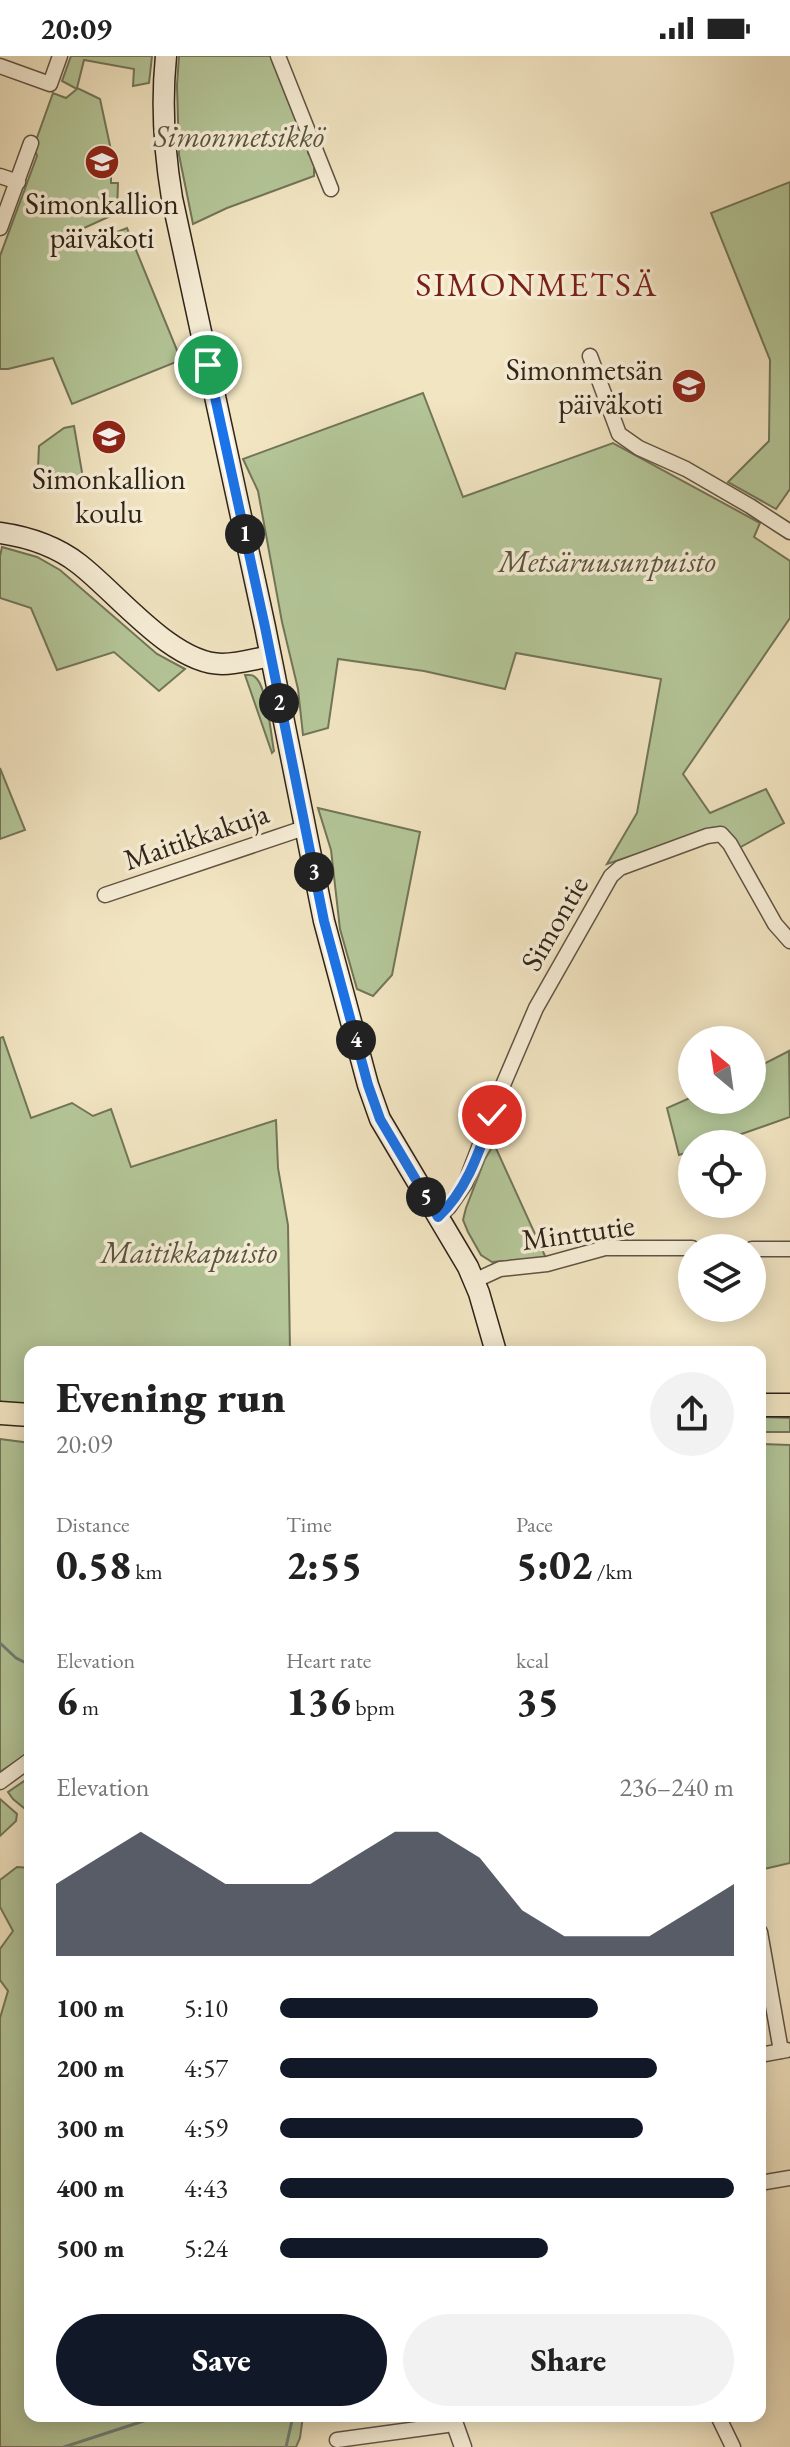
<!DOCTYPE html>
<html lang="en">
<head>
<meta charset="utf-8">
<style>
	:root { --surface:#fff; --page:#f2f2f2; --text:#222; --muted:#767676; --accent:#111827 }
	body { margin:0; font-family:"EB Garamond",serif; background:var(--page); color:var(--text); height:100vh; display:flex; flex-direction:column; font-size:30px; white-space:nowrap }
	* { box-sizing:border-box; margin:0 }
	p { font-size:26px; color:var(--muted) }
	.icon { flex:none; width:44px; height:44px; fill:none; stroke:currentColor; stroke-width:2; stroke-linecap:round; stroke-linejoin:round }
	.map { position:relative; flex:1; overflow:hidden }
	.side { position:absolute; left:24px; top:1290px; width:742px; height:1076px; display:flex; flex-direction:column; background:var(--surface); border-radius:16px; box-shadow:0 4px 20px #0003 }
	.side>* { flex:none }
	.needle { width:52px; rotate:331deg }
	.fabs { position:absolute; left:678px; top:970px; display:grid; gap:16px }
	.fabs a { display:grid; place-items:center; width:88px; height:88px; border-radius:50%; background:var(--surface); box-shadow:0 4px 20px #0003; font-size:40px }
	.pin { position:absolute; display:grid; place-items:center; width:68px; height:68px; color:#fff; margin:-34px; border:4px solid #fff; border-radius:50%; box-shadow:0 2px 8px #0007 }
	.km { position:absolute; width:40px; height:40px; margin:-20px; border-radius:50%; background:#222; color:#fff; font-size:22px; line-height:40px; text-align:center }
	.round { display:grid; place-items:center; flex:none; width:84px; height:84px; border-radius:42px; background:var(--page) }
	.head { display:flex; align-items:center; justify-content:space-between; height:136px; padding:0 32px }
	h1 { font-size:44px; font-weight:800; line-height:60px }
	.stats { display:grid; grid-template-columns:repeat(3,1fr); gap:12px; height:136px; padding:8px 32px }
	.stats div { display:grid; align-content:center }
	.stats b { font-size:40px; font-weight:800 }
	.stats small { font-size:22px; font-weight:400 }
	.stats p { font-size:22px }
	.chart { height:224px; padding:16px 32px }
	.chart p { display:flex; justify-content:space-between }
	.chart svg { width:100%; height:144px; margin-top:8px; fill:var(--accent); opacity:.7 }
	.primary-button { display:flex; gap:16px; margin-top:auto; padding:16px 32px }
	.primary-button a { flex:1; height:92px; border-radius:48px; background:var(--accent); color:#fff; font-size:32px; font-weight:800; line-height:92px; text-align:center }
	.primary-button a+a { background:var(--page); color:var(--text) }
	ul { padding:0 32px; list-style:none; font-size:26px }
	li { display:grid; grid-template-columns:128px 96px 1fr; align-items:center; height:60px }
	li i { height:20px; border-radius:10px; background:var(--accent) }
	.status { display:flex; justify-content:space-between; align-items:center; height:56px; padding:0 40px; background:var(--surface); direction:ltr }
	.status svg { height:22px; fill:currentColor }
	.map>svg:first-child { display:block }
	.green { fill:#b4c698; stroke:#727559; stroke-width:2 }
	.lines { fill:none; stroke-linecap:round; stroke-linejoin:round }
	.stream { stroke:#708177; stroke-width:3 }
	.minor-casing { stroke:#605444; stroke-width:17 }
	.tertiary-casing { stroke:#605444; stroke-width:19 }
	.secondary-casing { stroke:#2f241a; stroke-width:23 }
	.primary-casing { stroke:#2f241a; stroke-width:25 }
	.minor { stroke:#f7eed7; stroke-width:14 }
	.tertiary { stroke:#f7eed7; stroke-width:16 }
	.secondary { stroke:#f7eed7; stroke-width:20 }
	.primary { stroke:#f2e5c2; stroke-width:22 }
	.route-casing { stroke:#fff; stroke-width:16 }
	.route { stroke:#1a73e8; stroke-width:10 }
	.labels { text-anchor:middle; dominant-baseline:central; stroke-width:7; stroke-linejoin:round; paint-order:stroke }
	.park-label { font-size:30px; font-style:italic; fill:#575540; stroke:#f7eed7 }
	.poi-label { font-size:30px; fill:#2f241a; stroke:#f7eed7 }
	.street-label { font-size:30px; fill:#2f241a; stroke:#f7eed7 }
	.quarter-label { font-size:34px; letter-spacing:2px; fill:#7a1f14; stroke:#f7eed7 }
</style>
</head>
<body>
<div class="status"><b>20:09</b><svg viewBox="0 0 49 12"><path d="M0 12V9h3v3zM5 12V6h3v6zM10 12V3h3v9zM15 12V0h3v12zM26 1h20v11H26zM47 4h2v5h-2z"/></svg></div>
<div class="map">
<svg width="790" height="2391" viewBox="0 0 790 2391">
	<rect width="100%" height="100%" fill="#f2e5c2"/>
	<filter id="stains"><feTurbulence type="fractalNoise" baseFrequency=".0025" numOctaves="4"/><feColorMatrix values="0 0 0 0 .2 0 0 0 0 .09 0 0 0 0 .02 0 0 0 .5 -.17"/></filter>
	<radialGradient id="worn" r=".72"><stop offset=".6" stop-color="#630" stop-opacity="0"/><stop offset="1" stop-color="#630" stop-opacity=".3"/></radialGradient>
	<!-- green -->
	<g class="green">
		<polygon points="71,0 152,0 149,27 133,30 134,13 84,4 77,32 100,43 111,94 111,127 118,127 117,157 73,177 79,191 127,172 181,304 72,348 53,302 8,313 0,313 0,200 37,100 34,90 53,37 66,42 77,33 62,25"/>
		<polygon points="179,0 273,0 309,94 308,97 314,105 314,120 227,152 193,168 179,99 177,29"/>
		<polygon points="790,126 790,433 776,453 728,426 769,385 770,304 711,157"/>
		<polygon points="423,337 463,441 613,387 760,467 754,481 790,505 790,562 683,718 710,757 766,733 784,767 739,792 734,783 719,771 607,808 637,757 661,623 516,597 505,633 424,615 338,603 328,672 303,679 298,633 282,566 258,435 243,403"/>
		<polygon points="74,370 83,422 79,427 37,434 39,390 64,372"/>
		<polygon points="2,491 37,501 60,514 157,598 185,613 159,635 114,596 57,614 31,552 0,542 0,500"/>
		<path d="M245,619C252,619 252,618 257,623C267,634 271,679 274,695L272,697Z"/>
		<polygon points="0,712 25,774 0,783"/>
		<polygon points="318,752 420,776 392,919 373,940 357,933 340,873 331,794"/>
		<polygon points="3,981 31,1062 72,1047 93,1060 111,1053 131,1111 276,1064 278,1112 288,1169 290,1295 304,1296 30,1296 30,1350 0,1347 0,982"/>
		<polygon points="789,995 790,1061 713,1088 692,1088 692,1095 679,1099 667,1052 692,1041 692,1044 752,1044 752,1014"/>
		<polygon points="494,1088 546,1202 492,1206 481,1199 468,1176 463,1164 466,1152 485,1103"/>
		<polygon points="761,1361 790,1362 790,1376 761,1376"/>
		<polygon points="0,1383 30,1387 30,1696 0,1716"/>
		<polygon points="760,1388 790,1389 790,1807 760,1814"/>
		<polygon points="30,1721 30,1757 13,1743 8,1736"/>
		<polygon points="0,1743 17,1758 16,1765 0,1780"/>
		<polygon points="17,1811 30,1812 30,2360 303,2360 300,2382 296,2391 0,2391 0,1962 8,1935 0,1924 0,1893 13,1875 0,1851 0,1824"/>
	</g>
	<g class="lines">
		<!-- stream -->
		<g class="stream">
			<polyline points="0,1587 16,1602 30,1609"/>
			<polyline points="30,2011 30,2036"/>
			<polyline points="64,2391 159,2360"/>
			<polyline points="286,2391 293,2360"/>
		</g>
		<!-- minor casing -->
		<g class="minor-casing">
			<g id="minor">
				<polyline points="278,0 331,133"/>
				<polyline points="0,10 50,28 60,0"/>
				<polyline points="0,120 18,126"/>
				<polyline points="0,172 31,87"/>
				<polyline points="590,300 619,378 639,392 686,413 750,450 790,476"/>
				<polyline points="105,839 304,772"/>
				<polyline points="438,1161 449,1151 465,1128 503,1029 536,952 611,820 620,812 707,780 721,778 730,788 775,868 790,885"/>
				<polyline points="752,1193 790,1193"/>
				<polyline points="474,1225 500,1213 547,1208 605,1192 692,1192"/>
				<polyline points="0,1726 30,1704"/>
				<polyline points="760,1876 781,1995"/>
				<polyline points="760,1999 787,1994"/>
				<polyline points="760,2127 790,2122"/>
				<polyline points="718,2360 733,2391"/>
				<polyline points="337,2384 447,2369 454,2365"/>
			</g>
		</g>
		<!-- tertiary casing -->
		<g class="tertiary-casing">
			<polyline id="tertiary" points="452,2360 463,2391"/>
		</g>
		<!-- secondary casing -->
		<g class="secondary-casing">
			<g id="secondary">
				<path d="M166,0C161,49 164,94 172,142L265,571L324,865L368,1029L380,1063L468,1211L479,1237L496,1296"/>
				<path d="M0,477C28,481 57,491 79,508C117,537 172,608 222,608C238,608 255,603 270,600"/>
			</g>
		</g>
		<!-- primary casing -->
		<g class="primary-casing">
			<g id="primary">
				<polyline points="760,1349 790,1349"/>
				<polyline points="0,1357 30,1359"/>
			</g>
		</g>
		<!-- minor -->
		<use href="#minor" class="minor"/>
		<!-- tertiary -->
		<use href="#tertiary" class="tertiary"/>
		<!-- secondary -->
		<use href="#secondary" class="secondary"/>
		<!-- primary -->
		<use href="#primary" class="primary"/>
	</g>
	<g class="lines">
		<!-- route casing -->
		<g class="route-casing">
			<path id="route" d="M208,309L265,571L324,865L368,1029L380,1063L438,1161C467,1134 479,1096 492,1059"/>
		</g>
		<!-- route -->
		<use href="#route" class="route"/>
	</g>
	<!-- icons -->
	<defs>
		<g id="school-disc" transform="scale(1.8)"><circle r="9.5" fill="#8f2418" stroke="#f7eed7"/><path d="M0-5L7-2L0 1L-7-2ZM-4 1L0 2.5L4 1V4Q0 6-4 4Z" fill="#fff"/></g>
	</defs>
	<g fill-rule="evenodd">
		<use href="#school-disc" x="102" y="106"/>
		<use href="#school-disc" x="689" y="330"/>
		<use href="#school-disc" x="109" y="381"/>
	</g>
	<g class="labels">
		<!-- park labels -->
		<g class="park-label">
			<text x="239" y="80">Simonmetsikkö</text>
			<text x="607" y="505">Metsäruusunpuisto</text>
			<text x="189" y="1196">Maitikkapuisto</text>
		</g>
		<!-- poi labels -->
		<g class="poi-label">
			<text x="102" y="147">Simonkallion<tspan x="102" dy="34">päiväkoti</tspan></text>
			<text x="663" y="313" text-anchor="end">Simonmetsän<tspan x="663" dy="34">päiväkoti</tspan></text>
			<text x="109" y="422">Simonkallion<tspan x="109" dy="34">koulu</tspan></text>
		</g>
		<!-- street labels -->
		<g class="street-label">
			<text transform="translate(196 780) rotate(-19)">Maitikkakuja</text>
			<text transform="translate(554 867) rotate(-60)">Simontie</text>
			<text transform="translate(578 1176) rotate(-8)">Minttutie</text>
		</g>
		<!-- quarter labels -->
		<g class="quarter-label">
			<text x="537" y="228">SIMONMETSÄ</text>
		</g>
	</g>
	<rect width="100%" height="100%" filter="url(#stains)"/>
	<rect width="100%" height="100%" fill="url(#worn)"/>
</svg>
<div class="fabs">
<a><svg class="needle" viewBox="-14 -14 28 28"><path d="M0-13l5 13h-10z" fill="#e53935"/><path d="M0 13l5-13h-10z" fill="#767676"/></svg></a>
<a><svg class="icon" aria-label="locate" viewBox="0 0 24 24"><circle cx="12" cy="12" r="6"/><path d="M12 2v4M12 18v4M2 12h4M18 12h4"/></svg></a>
<a><svg class="icon" aria-label="layers" viewBox="0 0 24 24"><path d="M12 4l9 5-9 5-9-5zM3 14l9 5 9-5"/></svg></a>
</div>
<div class="pin" style="left:208px;top:309px;background:#1e9e55"><svg class="icon" aria-label="arrive" viewBox="0 0 24 24"><path d="M6 21V4h12l-3 4 3 4H6"/></svg></div>
<div class="pin" style="left:492px;top:1059px;background:#d93025"><svg class="icon" aria-label="check" viewBox="0 0 24 24"><path d="M5 12l5 5 9-10"/></svg></div>
<b class="km" style="left:245px;top:478px">1</b>
<b class="km" style="left:279px;top:647px">2</b>
<b class="km" style="left:314px;top:816px">3</b>
<b class="km" style="left:356px;top:984px">4</b>
<b class="km" style="left:426px;top:1141px">5</b>
<section class="side">
<div class="head"><div><h1>Evening run</h1><p>20:09</p></div><a class="round"><svg class="icon" aria-label="share" viewBox="0 0 24 24"><path d="M12 15V3M7 8l5-5 5 5M5 13v7h14v-7"/></svg></a></div>
<div class="stats">
<div><p>Distance</p><b>0.58<small> km</small></b></div>
<div><p>Time</p><b>2:55</b></div>
<div><p>Pace</p><b>5:02<small> /km</small></b></div>
</div>
<div class="stats">
<div><p>Elevation</p><b>6<small> m</small></b></div>
<div><p>Heart rate</p><b>136<small> bpm</small></b></div>
<div><p>kcal</p><b>35</b></div>
</div>
<div class="chart"><p><span>Elevation</span>236–240 m</p>
<svg viewBox="0 0 160 44" preserveAspectRatio="none"><path d="M0 44V22L10 14L20 6L30 14L40 22L50 22L60 22L70 14L80 6L90 6L100 14L110 30L120 38L130 38L140 38L150 30L160 22V44z"/></svg>
</div>
<ul>
<li><b>100 m</b>5:10<i style="width:70%"></i></li>
<li><b>200 m</b>4:57<i style="width:83%"></i></li>
<li><b>300 m</b>4:59<i style="width:80%"></i></li>
<li><b>400 m</b>4:43<i style="width:100%"></i></li>
<li><b>500 m</b>5:24<i style="width:59%"></i></li>
</ul>
<div class="primary-button"><a>Save</a><a>Share</a></div>
</section>
</div>
</body>
</html>
